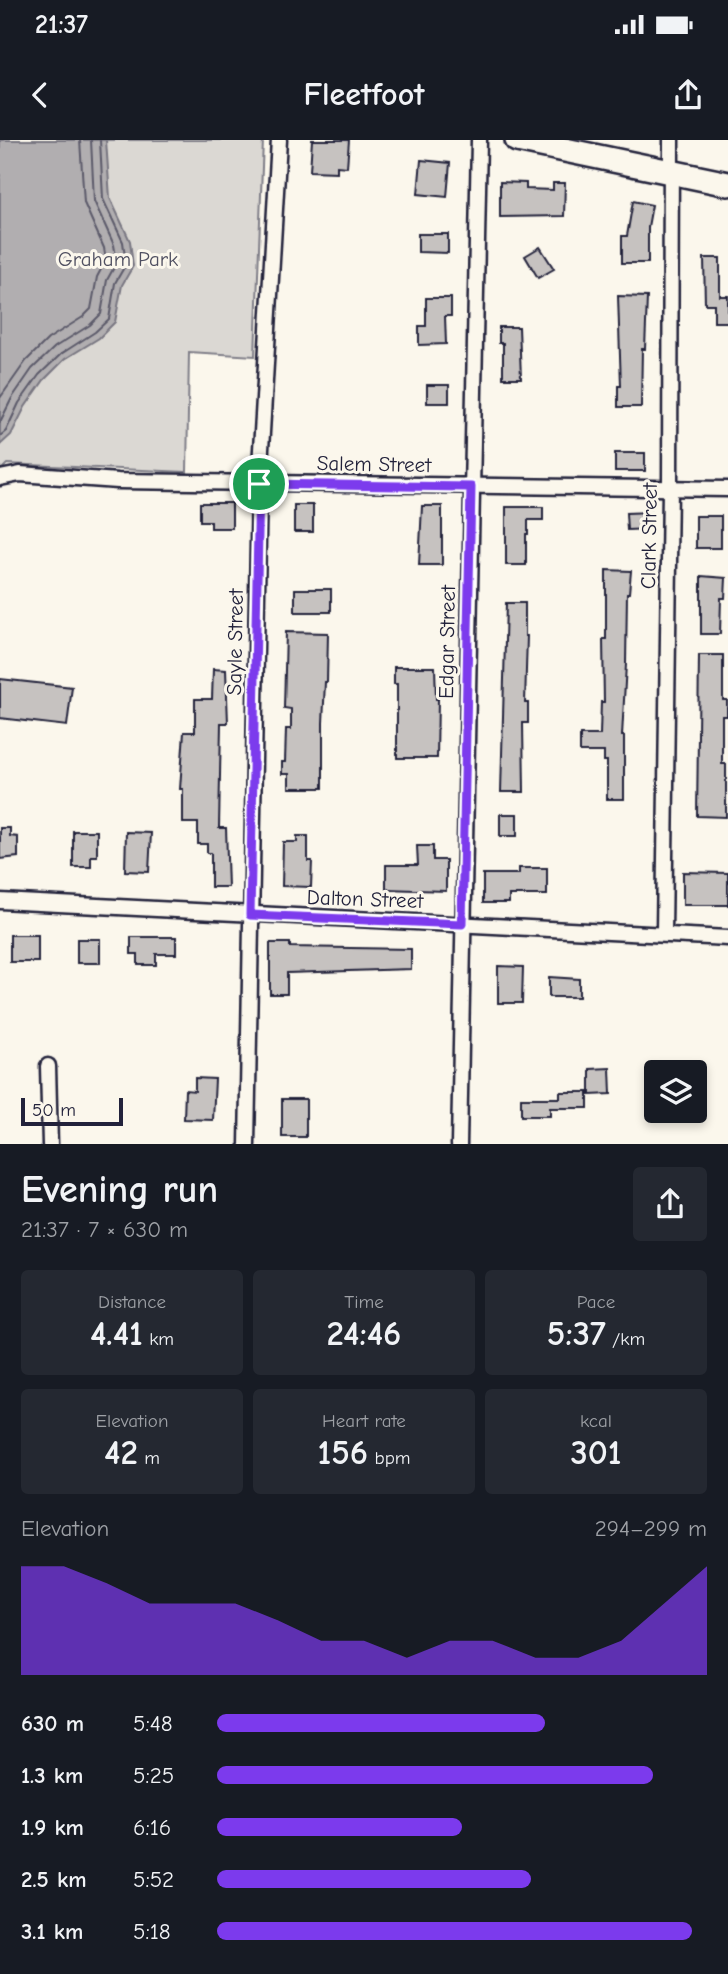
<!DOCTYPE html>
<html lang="en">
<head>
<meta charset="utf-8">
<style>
	:root { --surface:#171b24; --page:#242831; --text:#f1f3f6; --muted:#9ea1a6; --accent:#7c3aed }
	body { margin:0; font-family:"Comic Neue",sans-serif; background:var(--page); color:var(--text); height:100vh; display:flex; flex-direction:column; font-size:26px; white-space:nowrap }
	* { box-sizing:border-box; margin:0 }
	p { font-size:23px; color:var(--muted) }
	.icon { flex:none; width:38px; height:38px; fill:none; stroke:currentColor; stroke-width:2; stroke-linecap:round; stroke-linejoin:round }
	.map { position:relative; height:1004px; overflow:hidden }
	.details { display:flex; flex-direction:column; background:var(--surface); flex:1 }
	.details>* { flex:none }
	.fabs { position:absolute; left:644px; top:920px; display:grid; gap:14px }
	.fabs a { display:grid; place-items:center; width:63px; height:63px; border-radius:7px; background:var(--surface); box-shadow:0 4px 10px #0003; font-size:35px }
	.scale { position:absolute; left:21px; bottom:18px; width:102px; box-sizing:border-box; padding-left:7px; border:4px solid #22223b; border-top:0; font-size:19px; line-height:24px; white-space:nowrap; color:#22223b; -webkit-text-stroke:5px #fbf7ec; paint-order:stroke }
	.pin { position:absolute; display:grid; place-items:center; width:60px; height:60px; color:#fff; margin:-30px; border:4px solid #fff; border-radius:50%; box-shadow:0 2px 7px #0007 }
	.round { display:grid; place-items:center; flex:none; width:74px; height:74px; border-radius:7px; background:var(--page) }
	.summary { display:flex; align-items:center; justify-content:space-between; height:119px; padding:0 21px }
	h1 { font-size:38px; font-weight:700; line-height:52px }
	.stats { display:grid; grid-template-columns:repeat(3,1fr); gap:10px; height:119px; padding:7px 21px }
	.stats div { display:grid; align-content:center; border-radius:7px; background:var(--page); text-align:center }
	.stats b { font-size:35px; font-weight:700 }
	.stats small { font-size:19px; font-weight:400 }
	.stats p { font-size:19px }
	.chart { height:196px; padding:14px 21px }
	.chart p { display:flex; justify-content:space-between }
	.chart svg { width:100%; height:126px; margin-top:7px; fill:var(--accent); opacity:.7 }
	ul { padding:0 21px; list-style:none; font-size:23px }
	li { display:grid; grid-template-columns:112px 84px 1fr; align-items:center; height:52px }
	li i { height:18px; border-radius:9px; background:var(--accent) }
	.status { display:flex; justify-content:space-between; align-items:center; height:49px; padding:0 35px; background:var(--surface); direction:ltr }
	.status svg { height:19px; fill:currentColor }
	header { display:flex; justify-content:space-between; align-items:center; height:91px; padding:0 21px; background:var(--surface); font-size:32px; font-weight:700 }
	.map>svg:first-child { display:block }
	.green { fill:#dbd8d3; stroke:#7e7d87; stroke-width:2 }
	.water { fill:#b1aeb0; stroke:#787681; stroke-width:2 }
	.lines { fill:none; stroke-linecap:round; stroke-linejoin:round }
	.shore { stroke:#5b5a6a; stroke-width:2 }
	.building { fill:#c6c2c0; stroke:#22223b; stroke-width:2 }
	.minor-casing { stroke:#22223b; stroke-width:19 }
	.primary-casing { stroke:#22223b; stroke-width:28 }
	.minor { stroke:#fbf7ec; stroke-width:14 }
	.primary { stroke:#fbf7ec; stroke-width:23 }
	.route-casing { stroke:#fff; stroke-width:14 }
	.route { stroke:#7c3aed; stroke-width:9 }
	.labels { text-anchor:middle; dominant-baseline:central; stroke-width:6; stroke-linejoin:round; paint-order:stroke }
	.park-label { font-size:21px; fill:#505061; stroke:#fbf7ec }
	.street-label { font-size:21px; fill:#22223b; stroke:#fbf7ec }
</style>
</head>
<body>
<div class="status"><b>21:37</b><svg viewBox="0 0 49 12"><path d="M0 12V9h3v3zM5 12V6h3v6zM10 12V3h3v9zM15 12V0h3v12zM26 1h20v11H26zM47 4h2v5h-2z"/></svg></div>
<header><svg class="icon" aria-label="back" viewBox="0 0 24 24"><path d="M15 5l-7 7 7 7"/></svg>Fleetfoot<svg class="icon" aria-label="share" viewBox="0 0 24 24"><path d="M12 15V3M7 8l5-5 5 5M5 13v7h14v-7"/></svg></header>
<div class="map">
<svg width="728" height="1005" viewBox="0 0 728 1005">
	<rect width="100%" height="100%" fill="#fbf7ec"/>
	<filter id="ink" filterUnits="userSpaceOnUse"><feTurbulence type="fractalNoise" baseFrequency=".0143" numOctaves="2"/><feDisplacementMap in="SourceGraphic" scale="14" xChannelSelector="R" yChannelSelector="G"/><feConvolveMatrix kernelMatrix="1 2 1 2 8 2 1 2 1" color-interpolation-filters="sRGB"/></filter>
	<g filter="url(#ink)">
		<!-- green -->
		<polygon class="green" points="0,0 263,0 255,216 189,212 187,332 7,324 0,331"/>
		<!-- water -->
		<polygon class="water" points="0,0 106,0 110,58 130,101 133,126 122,145 115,182 99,198 65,219 44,240 25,267 11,295 0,305"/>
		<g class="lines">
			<!-- shore -->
			<g class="shore">
				<polyline points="0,258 26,221 48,199 83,177 91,169 97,137 106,120 104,108 84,63 80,0"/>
				<polyline points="0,282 12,258 32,229 55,207 90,185 101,174 107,140 117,122 114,105 94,61 91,0"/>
				<polyline points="0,296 6,291 19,263 39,235 61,214 95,192 109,179 115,143 126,124 123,102 103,59 100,0"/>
			</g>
		</g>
		<!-- building -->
		<g class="building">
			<polygon points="312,0 349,0 347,27 337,26 337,32 310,31"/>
			<polygon points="421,20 450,23 447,57 418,54"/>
			<polygon points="500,42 526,43 526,49 553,50 553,43 565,43 564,76 500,77"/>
			<polygon points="633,61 652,65 648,87 648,123 622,123 622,96 627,96"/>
			<polygon points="418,94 448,94 448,113 418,112"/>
			<polygon points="540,107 554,129 538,138 525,116"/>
			<polygon points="704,118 720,118 720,156 728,156 728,182 714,182 714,164 705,164"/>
			<polygon points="618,156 647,157 645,209 642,209 641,267 618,267 618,246 621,246"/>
			<polygon points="426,158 451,158 451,176 445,176 446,204 419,205 419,186 426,186"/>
			<polygon points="499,187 519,187 521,238 503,238 503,203 499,203"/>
			<rect x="427" y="245" width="22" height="18"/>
			<rect x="615" y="313" width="30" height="18"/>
			<polygon points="200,363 232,363 232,388 211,388 211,381 200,381"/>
			<rect x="294" y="365" width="19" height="27"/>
			<polygon points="422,366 442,366 442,425 419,425"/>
			<polygon points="506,367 543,367 543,380 528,380 528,394 526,394 526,425 506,425"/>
			<polygon points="651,372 651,389 627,390 626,373"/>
			<rect x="696" y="376" width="25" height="32"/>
			<polygon points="606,430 631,431 629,453 627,453 626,524 622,596 624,596 624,659 607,659 607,621 604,621 604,612 580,612 580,595 600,595 601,562 604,562 603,499 606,499"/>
			<polygon points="701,436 726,438 725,458 721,458 720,494 701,494"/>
			<rect x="295" y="449" width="36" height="23"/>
			<polygon points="506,463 525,463 525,496 527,496 525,563 528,563 528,583 523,583 524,652 501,652"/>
			<polygon points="286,492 328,493 327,542 325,542 323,583 323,648 289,648 289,634 282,634 282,622 285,622 286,589 291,589 291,569 284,568"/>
			<polygon points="699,515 723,515 723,560 727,560 727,576 722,576 722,624 726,624 726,677 697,676"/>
			<polygon points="394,527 435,527 436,559 438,559 437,618 397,618 397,544 394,544"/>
			<polygon points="213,529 226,530 228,583 221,583 219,688 226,688 228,747 211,747 211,713 207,713 207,704 198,704 198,683 183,683 183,649 180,649 184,592 195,592 195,559 212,559"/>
			<polygon points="0,539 72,547 67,586 0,578"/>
			<rect x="500" y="674" width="17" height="22"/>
			<polygon points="0,688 10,688 10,696 18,697 18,717 0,719"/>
			<polygon points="73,691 97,691 97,716 91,716 91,727 73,727"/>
			<polygon points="126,692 151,693 149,732 125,731"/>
			<polygon points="297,696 308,696 308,721 312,721 311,747 282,746 283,702 297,702"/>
			<polygon points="417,706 433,706 433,720 446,720 446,751 386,749 386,725 418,725"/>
			<polygon points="519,728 547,728 547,755 509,755 509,763 483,763 483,734 519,734"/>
			<polygon points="683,732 728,733 728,765 683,765"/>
			<rect x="10" y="795" width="28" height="27"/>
			<polygon points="131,797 176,797 176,814 156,814 156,825 138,825 138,814 131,814"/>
			<rect x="77" y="799" width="23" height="24"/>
			<polygon points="270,803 290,803 290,807 411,809 411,829 287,833 287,854 270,854"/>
			<polygon points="498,826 523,827 522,863 498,863"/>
			<polygon points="549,837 579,839 579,857 549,857"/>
			<polygon points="610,928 611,954 590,955 590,929"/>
			<polygon points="195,938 215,939 213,980 184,979 185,950 195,951"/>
			<polygon points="560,952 588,952 588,968 550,968 550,976 521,976 521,958 560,958"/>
			<rect x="282" y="959" width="24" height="38"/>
		</g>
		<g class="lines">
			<!-- minor casing -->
			<g class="minor-casing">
				<g id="minor">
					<polyline points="0,338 20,334 118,341 728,349"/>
					<polyline points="0,761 728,798"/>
					<polyline points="664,793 670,348 671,0"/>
					<polyline points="48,926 50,1005"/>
					<polyline points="247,1005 259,344 279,0"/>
					<polyline points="459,1005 479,0"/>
				</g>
			</g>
			<!-- primary casing -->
			<g class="primary-casing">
				<polyline id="primary" points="517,0 728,44"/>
			</g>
			<!-- minor -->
			<use href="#minor" class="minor"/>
			<!-- primary -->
			<use href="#primary" class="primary"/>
		</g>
	</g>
	<g class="lines" filter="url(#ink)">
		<!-- route casing -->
		<g class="route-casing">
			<polygon id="route" points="259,344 471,347 462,784 250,775"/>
		</g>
		<!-- route -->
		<use href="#route" class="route"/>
	</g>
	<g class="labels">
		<!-- park labels -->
		<g class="park-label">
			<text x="118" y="119">Graham Park</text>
		</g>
		<!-- street labels -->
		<g class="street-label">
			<text transform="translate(374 324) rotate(1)">Salem Street</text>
			<text transform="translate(649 396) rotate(-89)">Clark Street</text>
			<text transform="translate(235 502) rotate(-89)">Sayle Street</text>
			<text transform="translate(447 502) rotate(-89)">Edgar Street</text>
			<text transform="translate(365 759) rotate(2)">Dalton Street</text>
		</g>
	</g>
</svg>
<div class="fabs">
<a><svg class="icon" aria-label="layers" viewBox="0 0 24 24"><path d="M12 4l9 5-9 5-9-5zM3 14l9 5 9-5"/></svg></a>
</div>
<div class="scale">50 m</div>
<div class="pin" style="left:259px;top:344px;background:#1e9e55"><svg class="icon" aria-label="arrive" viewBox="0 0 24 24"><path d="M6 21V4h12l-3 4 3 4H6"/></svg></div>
</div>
<section class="details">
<div class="summary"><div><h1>Evening run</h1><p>21:37 · 7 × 630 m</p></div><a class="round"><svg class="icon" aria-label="share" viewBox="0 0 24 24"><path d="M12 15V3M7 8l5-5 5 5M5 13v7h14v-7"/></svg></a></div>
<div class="stats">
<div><p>Distance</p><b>4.41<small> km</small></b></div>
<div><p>Time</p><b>24:46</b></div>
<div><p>Pace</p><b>5:37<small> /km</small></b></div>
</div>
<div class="stats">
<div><p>Elevation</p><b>42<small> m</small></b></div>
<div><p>Heart rate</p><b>156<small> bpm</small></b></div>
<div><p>kcal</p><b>301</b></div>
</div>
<div class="chart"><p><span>Elevation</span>294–299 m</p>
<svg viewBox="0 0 160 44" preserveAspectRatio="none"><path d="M0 44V6L10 6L20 12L30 19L40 19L50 19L60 25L70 32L80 32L90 38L100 32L110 32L120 38L130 38L140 32L150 19L160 6V44z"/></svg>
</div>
<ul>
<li><b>630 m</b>5:48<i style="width:67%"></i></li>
<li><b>1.3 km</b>5:25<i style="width:89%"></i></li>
<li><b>1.9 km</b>6:16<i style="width:50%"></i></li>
<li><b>2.5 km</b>5:52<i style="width:64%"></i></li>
<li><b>3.1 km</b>5:18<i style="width:97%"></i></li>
</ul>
</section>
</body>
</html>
